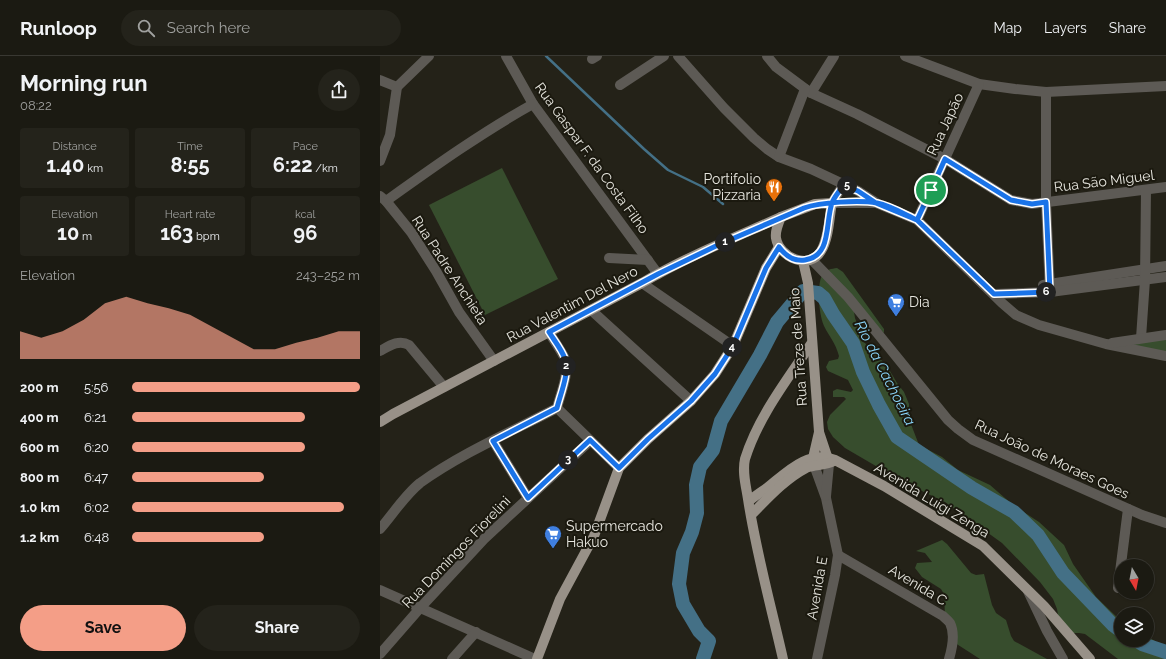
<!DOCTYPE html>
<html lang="en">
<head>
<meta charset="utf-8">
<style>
	:root { --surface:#1b1a12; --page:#24231b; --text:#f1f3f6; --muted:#a0a19f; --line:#393832; --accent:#f49e87 }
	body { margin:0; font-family:Raleway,sans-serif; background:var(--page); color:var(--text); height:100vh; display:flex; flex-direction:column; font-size:15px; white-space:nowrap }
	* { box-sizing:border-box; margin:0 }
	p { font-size:13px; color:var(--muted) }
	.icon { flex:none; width:22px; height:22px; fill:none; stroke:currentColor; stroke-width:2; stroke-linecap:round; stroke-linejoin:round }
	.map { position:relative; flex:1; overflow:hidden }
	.sheet { display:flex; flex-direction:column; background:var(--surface); width:380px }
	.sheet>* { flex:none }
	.needle { width:26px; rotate:170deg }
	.controls { position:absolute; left:734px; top:503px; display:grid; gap:8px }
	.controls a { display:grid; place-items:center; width:40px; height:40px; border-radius:50%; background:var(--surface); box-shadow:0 1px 3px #0004,0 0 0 1px var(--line); font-size:20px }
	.pin { position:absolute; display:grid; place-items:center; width:34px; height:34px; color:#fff; margin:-17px; border:2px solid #fff; border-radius:50%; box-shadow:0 1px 4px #0007 }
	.km { position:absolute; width:20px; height:20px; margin:-10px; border-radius:50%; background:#222; color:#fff; font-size:11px; line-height:20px; text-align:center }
	.round { display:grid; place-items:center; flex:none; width:42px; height:42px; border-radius:21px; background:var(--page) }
	.headline { display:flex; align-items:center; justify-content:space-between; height:68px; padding:0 20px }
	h1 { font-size:22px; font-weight:700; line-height:30px }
	.stats { display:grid; grid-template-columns:repeat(3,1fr); gap:6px; height:68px; padding:4px 20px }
	.stats div { display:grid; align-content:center; border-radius:4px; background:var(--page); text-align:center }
	.stats b { font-size:20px; font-weight:700 }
	.stats small { font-size:11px; font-weight:400 }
	.stats p { font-size:11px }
	.chart { height:112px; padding:8px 20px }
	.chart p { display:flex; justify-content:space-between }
	.chart svg { width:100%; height:72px; margin-top:4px; fill:var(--accent); opacity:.7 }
	.button { display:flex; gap:8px; margin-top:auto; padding:8px 20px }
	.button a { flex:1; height:46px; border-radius:24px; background:var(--accent); color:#111; font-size:16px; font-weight:700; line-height:46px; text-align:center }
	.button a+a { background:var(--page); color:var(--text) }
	ul { padding:0 20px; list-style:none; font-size:13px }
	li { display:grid; grid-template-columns:64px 48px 1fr; align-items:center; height:30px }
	li i { height:10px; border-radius:5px; background:var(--accent) }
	header { display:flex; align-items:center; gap:24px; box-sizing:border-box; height:56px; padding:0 20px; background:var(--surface); border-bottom:1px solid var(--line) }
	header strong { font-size:19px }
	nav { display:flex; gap:22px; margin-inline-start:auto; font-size:14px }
	.search { width:280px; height:36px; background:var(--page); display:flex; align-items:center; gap:10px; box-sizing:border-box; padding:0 14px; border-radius:22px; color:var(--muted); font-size:15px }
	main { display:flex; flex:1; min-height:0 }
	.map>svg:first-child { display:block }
	.green { fill:#374d2d }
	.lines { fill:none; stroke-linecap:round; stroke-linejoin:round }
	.stream { stroke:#447086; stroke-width:2.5 }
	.river { stroke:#447086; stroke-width:14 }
	.minor { stroke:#5d5a55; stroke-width:10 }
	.major { stroke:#989188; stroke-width:10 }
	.route-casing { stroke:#fff; stroke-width:8 }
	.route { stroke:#1a73e8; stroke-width:5 }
	.labels { text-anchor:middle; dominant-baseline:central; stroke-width:4; stroke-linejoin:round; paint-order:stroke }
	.street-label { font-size:14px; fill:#e6e5de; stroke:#1b190f }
	.poi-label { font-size:14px; fill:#e6e5de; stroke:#1b190f; text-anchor:start }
	.water-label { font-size:15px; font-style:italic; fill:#89d3f8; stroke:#1b190f }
</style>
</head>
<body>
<header>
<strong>Runloop</strong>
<div class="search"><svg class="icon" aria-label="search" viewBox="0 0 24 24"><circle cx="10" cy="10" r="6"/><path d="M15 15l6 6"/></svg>Search here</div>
<nav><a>Map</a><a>Layers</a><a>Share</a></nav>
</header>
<main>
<section class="sheet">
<div class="headline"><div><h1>Morning run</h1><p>08:22</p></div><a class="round"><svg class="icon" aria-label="share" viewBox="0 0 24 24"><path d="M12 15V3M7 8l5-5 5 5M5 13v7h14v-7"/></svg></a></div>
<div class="stats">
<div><p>Distance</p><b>1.40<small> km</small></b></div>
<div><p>Time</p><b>8:55</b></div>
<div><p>Pace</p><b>6:22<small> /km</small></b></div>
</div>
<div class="stats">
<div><p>Elevation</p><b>10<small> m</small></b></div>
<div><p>Heart rate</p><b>163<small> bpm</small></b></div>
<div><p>kcal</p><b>96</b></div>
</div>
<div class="chart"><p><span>Elevation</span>243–252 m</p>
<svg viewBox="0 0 160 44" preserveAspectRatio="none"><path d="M0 44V27L10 31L20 27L30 20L40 10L50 6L60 10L70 13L80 17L90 24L100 31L110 38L120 38L130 34L140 31L150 27L160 27V44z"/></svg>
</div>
<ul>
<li><b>200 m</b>5:56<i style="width:100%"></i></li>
<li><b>400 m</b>6:21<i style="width:76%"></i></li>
<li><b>600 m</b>6:20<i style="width:76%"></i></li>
<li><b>800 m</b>6:47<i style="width:58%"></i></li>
<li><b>1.0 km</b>6:02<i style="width:93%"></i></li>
<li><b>1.2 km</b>6:48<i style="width:58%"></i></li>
</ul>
<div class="button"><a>Save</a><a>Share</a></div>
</section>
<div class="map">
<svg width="786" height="603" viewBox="0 0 786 603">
	<rect width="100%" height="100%" fill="#242218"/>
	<!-- green -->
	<g class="green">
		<polygon points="122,112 178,223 105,259 49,149"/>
		<path d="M457,212L463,216L504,273V277L473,250L475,262L483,285L507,310L517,327L524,336L529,348V363L539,389L562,401L578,414L610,429L633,449L659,466L684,489L693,508L716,541L741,565V584H767V581C782,587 776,590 786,599V603H738L705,578L699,577H685L680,569L677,553L673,543L660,526L622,487L565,446L525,427L465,392L453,381L448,373L447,366L450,359L466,343L464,341H453V335L457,333L471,336L473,334L468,324L448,315L446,311L449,305L458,303L459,300C455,286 450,282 444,270C439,260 436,227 443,218C447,213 451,213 457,212Z"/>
		<polygon points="786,283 786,299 739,288"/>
		<polygon points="562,484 567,488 591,517 596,519 604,518 612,549 616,557 626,564 631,580 634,585 667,603 600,603 572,585 565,560 564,538 561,533 542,521 535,512 537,507 552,506 545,497 536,495"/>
	</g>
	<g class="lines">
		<!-- stream -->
		<polyline class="stream" points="166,0 264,93 288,114 323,131 343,148"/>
		<!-- river -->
		<g class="river">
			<polyline points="756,584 762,588 786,596"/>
			<polyline points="323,603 329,585 319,575 303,548 299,528 303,497 312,476 317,457 316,429 320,411 333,394 341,365 380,299 397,266 423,235 438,237 444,242 453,258 473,287 483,316 499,349 517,381 592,432 634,456 658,479 683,517 733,569 741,575"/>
		</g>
		<!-- minor -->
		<g class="minor">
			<polyline points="126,0 153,48 278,218"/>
			<polyline points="298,0 344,52 374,82 387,93 399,101 431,113 478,135 495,146"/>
			<polyline points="387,0 396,11 431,37 477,58 565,103 631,144 652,148 786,131"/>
			<polyline points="525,0 599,28 635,33 666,36 786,30"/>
			<polyline points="212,3 217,0"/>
			<polyline points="0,24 17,31"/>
			<polyline points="240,29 284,0"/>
			<polyline points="666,36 666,146 670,236"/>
			<polyline points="431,37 454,0"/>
			<polyline points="399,101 425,33"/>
			<polyline points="0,105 10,79 17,31 49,0"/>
			<polyline points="0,140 6,145 31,176 56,215 79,256 114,305"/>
			<path d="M6,145C55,110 101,77 153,48"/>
			<polyline points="452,147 496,147 537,164 622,247 636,259 659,269 726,288 786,300"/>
			<polyline points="452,147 463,129"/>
			<polyline points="537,164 599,28"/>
			<polyline points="229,202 268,204"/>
			<polyline points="431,203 468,241 568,364 578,373 593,384 762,459 786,467"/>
			<polyline points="262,227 353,290"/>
			<polyline points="663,229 786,210"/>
			<polyline points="614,238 670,236 786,221"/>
			<polyline points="211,254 311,345"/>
			<polyline points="761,282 765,224 766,134"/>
			<polyline points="732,287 786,279"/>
			<path d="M0,295C9,290 19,283 29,289L64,331"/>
			<polyline points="177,352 239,412"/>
			<polyline points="113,385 148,442"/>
			<polyline points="434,409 446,442 458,499 455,519 437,603"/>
			<polyline points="446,440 449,408"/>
			<path d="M0,473C13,458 25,439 40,427C82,397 131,376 177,352C180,339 190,316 185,303C181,294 174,285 169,276"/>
			<path d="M458,499L563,560C565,562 569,565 570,567C575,577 572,593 569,603"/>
			<polyline points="738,532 748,453"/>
			<polyline points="0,534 155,603"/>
			<polyline points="648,535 667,575 683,603"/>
			<polyline points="0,598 41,551 104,483 210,385"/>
			<polyline points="72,603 96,576"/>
		</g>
		<!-- major -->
		<g class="major">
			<path d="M452,147C449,162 449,182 441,195C429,215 399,201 396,182C395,175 398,168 401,161L435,148Z"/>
			<polyline points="423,205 428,227 439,376 449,406"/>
			<path d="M0,366L13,358L262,227C306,201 354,182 401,161"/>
			<polyline points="433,407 433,402 439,376"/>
			<path d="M369,445C375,440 381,436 387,432C406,417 428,393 455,404L504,430L603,490L664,550L710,603"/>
			<path d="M371,459C388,442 405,423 426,412C435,408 445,410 454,405"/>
			<polyline points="157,603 180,543 214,480 239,412 268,383 311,345 335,318 353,290 386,212 399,191"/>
			<path d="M403,603C391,550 376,496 368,443C366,430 362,416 365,403C378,361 407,324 431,288"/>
		</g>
	</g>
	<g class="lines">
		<!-- route casing -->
		<g class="route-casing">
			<path id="route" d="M551,134L537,164C524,158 511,150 497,147C480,144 440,146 424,152L338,189L278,218L169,276C174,284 182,294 185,303C190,316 180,339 177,352L113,385L148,442L210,384L239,412L268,383L311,345L335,318L353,290L386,212L399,191C405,199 413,206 425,204C452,200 445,167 452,147C454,141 460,135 463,129L478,135L496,147L537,164L614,238L670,236L666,146L652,148L631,144L565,103L551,134"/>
		</g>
		<!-- route -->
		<use href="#route" class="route"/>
	</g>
	<!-- icons -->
	<defs>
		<g id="restaurant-pin" transform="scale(0.9)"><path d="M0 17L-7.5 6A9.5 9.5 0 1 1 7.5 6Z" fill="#e8710a" stroke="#1b190f"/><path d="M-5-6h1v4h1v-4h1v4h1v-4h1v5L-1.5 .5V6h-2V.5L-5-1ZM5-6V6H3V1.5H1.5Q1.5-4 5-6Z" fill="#fff"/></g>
		<g id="supermarket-pin" transform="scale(0.9)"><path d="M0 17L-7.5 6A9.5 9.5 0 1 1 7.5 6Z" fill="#3f7fe0" stroke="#1b190f"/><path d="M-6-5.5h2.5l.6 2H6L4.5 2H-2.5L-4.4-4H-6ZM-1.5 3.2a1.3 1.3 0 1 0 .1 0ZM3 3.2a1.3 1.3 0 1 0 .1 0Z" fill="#fff"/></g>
	</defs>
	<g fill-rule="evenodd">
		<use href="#restaurant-pin" x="394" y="131"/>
		<use href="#supermarket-pin" x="516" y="246"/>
		<use href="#supermarket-pin" x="173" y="478"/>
	</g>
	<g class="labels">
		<!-- street labels -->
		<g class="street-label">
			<text transform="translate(565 68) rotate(-65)">Rua Japão</text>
			<text transform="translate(212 102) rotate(54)">Rua Gaspar F. da Costa Filho</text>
			<text transform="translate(724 125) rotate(-7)">Rua São Miguel</text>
			<text transform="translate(70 214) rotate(57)">Rua Padre Anchieta</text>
			<text transform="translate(192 248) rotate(-28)">Rua Valentim Del Nero</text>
			<text transform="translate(418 291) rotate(-94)">Rua Treze de Maio</text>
			<text transform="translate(672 403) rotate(25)">Rua João de Moraes Goes</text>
			<text transform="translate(552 444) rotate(31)">Avenida Luigi Zenga</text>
			<text transform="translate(76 496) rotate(-46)">Rua Domingos Fiorelini</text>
			<text transform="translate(538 529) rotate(31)">Avenida C</text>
			<text transform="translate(437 532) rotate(-80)">Avenida E</text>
		</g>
		<!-- poi labels -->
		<g class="poi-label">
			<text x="381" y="123" text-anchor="end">Portifolio<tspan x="381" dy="16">Pizzaria</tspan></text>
			<text x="529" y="246">Dia</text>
			<text x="186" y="470">Supermercado<tspan x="186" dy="16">Hakuo</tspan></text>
		</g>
		<!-- water labels -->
		<g class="water-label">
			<text transform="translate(505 317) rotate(63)">Rio da Cachoeira</text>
		</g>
	</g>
</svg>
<div class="controls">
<a><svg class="needle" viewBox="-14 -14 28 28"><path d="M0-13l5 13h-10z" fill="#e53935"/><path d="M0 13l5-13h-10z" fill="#a0a19f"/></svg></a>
<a><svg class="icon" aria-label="layers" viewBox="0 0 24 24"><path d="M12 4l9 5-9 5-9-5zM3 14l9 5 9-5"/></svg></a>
</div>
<div class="pin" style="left:551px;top:134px;background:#1e9e55"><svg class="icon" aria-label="arrive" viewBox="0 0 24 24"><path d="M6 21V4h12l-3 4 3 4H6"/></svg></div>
<b class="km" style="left:345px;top:186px">1</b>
<b class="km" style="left:186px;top:310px">2</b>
<b class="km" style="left:188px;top:404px">3</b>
<b class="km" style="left:352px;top:291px">4</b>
<b class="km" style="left:467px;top:130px">5</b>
<b class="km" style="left:666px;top:236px">6</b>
</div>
</main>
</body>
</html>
